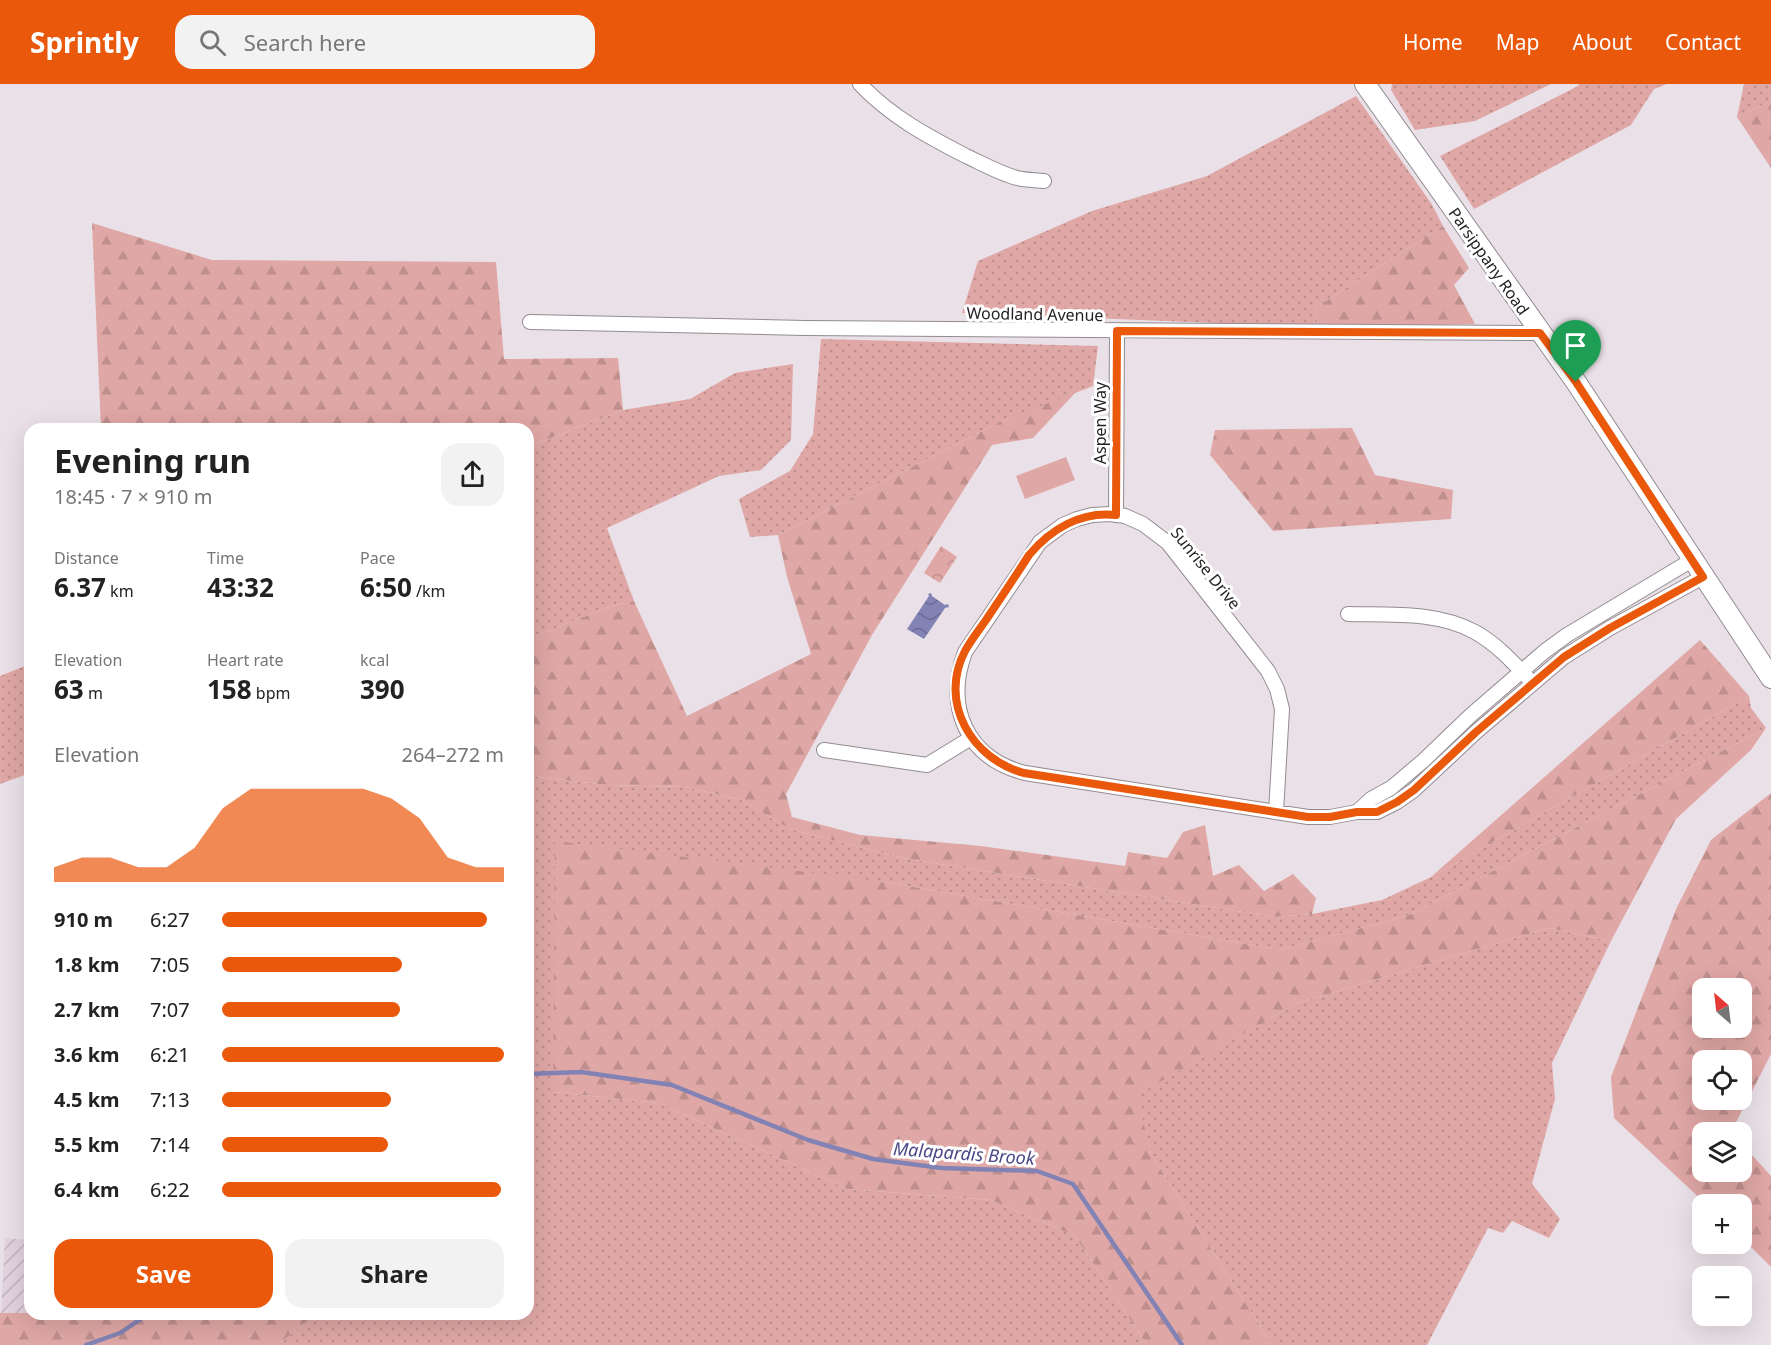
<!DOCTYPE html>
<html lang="en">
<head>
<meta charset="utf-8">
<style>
	:root { --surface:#fff; --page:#f2f2f2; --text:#222; --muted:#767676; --accent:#ea580c }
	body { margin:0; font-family:"Noto Sans",sans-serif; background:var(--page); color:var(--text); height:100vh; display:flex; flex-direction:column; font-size:22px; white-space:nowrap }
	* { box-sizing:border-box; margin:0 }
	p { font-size:20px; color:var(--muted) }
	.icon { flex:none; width:33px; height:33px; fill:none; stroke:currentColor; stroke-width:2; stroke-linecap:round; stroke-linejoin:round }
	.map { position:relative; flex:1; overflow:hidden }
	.side { position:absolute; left:24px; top:339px; width:510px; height:897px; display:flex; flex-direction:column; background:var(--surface); border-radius:18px; box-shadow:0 6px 24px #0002 }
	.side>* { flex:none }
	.needle { width:39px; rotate:332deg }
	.buttons { position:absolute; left:1692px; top:894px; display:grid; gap:12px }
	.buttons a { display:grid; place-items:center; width:60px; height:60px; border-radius:12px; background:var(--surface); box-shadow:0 6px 24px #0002; font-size:30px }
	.pin { position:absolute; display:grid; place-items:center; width:51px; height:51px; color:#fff; margin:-62px -26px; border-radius:50% 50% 50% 0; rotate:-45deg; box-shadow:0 0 6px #0007 }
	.pin .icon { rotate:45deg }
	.round { display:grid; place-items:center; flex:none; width:63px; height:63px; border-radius:18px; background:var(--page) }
	.summary { display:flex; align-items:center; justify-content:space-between; height:102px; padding:0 30px }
	h1 { font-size:33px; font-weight:700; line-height:45px }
	.figures { display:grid; grid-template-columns:repeat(3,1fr); gap:9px; height:102px; padding:6px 30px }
	.figures div { display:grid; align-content:center }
	.figures b { font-size:26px; font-weight:700 }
	.figures small { font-size:16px; font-weight:400 }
	.figures p { font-size:16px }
	.chart { height:168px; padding:12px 30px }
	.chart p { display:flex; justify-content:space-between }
	.chart svg { width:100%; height:108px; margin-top:6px; fill:var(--accent); opacity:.7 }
	.primary-button { display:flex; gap:12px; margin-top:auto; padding:12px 30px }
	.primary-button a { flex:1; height:69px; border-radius:18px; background:var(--accent); color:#fff; font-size:24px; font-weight:700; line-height:69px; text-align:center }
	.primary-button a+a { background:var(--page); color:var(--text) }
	ul { padding:0 30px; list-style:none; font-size:20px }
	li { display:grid; grid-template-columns:96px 72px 1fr; align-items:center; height:45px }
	li i { height:15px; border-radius:8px; background:var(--accent) }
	header { display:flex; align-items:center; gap:36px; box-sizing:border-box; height:84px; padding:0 30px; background:var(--accent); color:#fff }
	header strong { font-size:28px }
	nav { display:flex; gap:33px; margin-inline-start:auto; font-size:21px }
	.search { width:420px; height:54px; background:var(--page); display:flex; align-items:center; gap:15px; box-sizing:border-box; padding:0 21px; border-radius:18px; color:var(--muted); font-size:22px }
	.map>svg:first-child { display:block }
	.industrial { fill:url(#industrial-furrows) }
	.grass { fill:url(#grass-dots) }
	.forest { fill:url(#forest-firs); fill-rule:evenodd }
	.park { fill:url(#park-crowns) }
	.garden { fill:#dfa7a5 }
	.water { fill:url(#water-waves) }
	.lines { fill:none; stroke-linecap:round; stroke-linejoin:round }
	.stream { stroke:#8283b4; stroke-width:4.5 }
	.minor-casing { stroke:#938b92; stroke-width:16 }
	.secondary-casing { stroke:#938b92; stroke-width:22 }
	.minor { stroke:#fff; stroke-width:14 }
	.secondary { stroke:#fff; stroke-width:20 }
	.route-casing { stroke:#fff; stroke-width:12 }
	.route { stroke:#ea580c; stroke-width:8 }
	.labels { text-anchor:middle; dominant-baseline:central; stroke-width:6; stroke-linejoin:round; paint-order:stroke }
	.street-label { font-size:16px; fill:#252124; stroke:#fff }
	.water-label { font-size:18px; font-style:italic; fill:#4a4787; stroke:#fff }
</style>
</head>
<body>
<header>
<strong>Sprintly</strong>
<div class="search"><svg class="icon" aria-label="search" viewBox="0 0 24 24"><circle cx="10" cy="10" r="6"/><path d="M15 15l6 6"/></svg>Search here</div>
<nav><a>Home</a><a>Map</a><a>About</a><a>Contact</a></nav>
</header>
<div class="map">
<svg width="1771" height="1261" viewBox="0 0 1771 1261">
	<defs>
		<pattern id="industrial-furrows" width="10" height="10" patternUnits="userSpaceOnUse" patternTransform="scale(1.5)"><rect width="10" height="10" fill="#e1d2de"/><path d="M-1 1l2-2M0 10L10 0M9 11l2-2" fill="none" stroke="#c1b4be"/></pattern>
		<pattern id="grass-dots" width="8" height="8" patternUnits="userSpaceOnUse" patternTransform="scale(1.5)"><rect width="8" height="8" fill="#dfa7a5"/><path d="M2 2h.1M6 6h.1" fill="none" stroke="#bf8f8e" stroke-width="1.8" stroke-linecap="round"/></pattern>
		<pattern id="forest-firs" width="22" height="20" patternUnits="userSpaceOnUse" patternTransform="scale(1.5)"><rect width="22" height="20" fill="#dfa7a5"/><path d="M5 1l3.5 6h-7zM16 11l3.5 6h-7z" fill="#bf8f8e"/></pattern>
		<pattern id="park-crowns" width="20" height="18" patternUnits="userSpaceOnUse" patternTransform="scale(1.5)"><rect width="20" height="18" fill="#dfa7a5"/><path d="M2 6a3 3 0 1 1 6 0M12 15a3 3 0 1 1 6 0" fill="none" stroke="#bf8f8e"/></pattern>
		<pattern id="water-waves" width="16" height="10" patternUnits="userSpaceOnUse" patternTransform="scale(1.5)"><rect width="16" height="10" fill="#8283b4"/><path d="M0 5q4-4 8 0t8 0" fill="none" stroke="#6a6b92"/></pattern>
	</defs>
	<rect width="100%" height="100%" fill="#eae1e8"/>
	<!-- industrial -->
	<polygon class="industrial" points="5,1154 30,1156 30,1229 1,1230"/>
	<!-- grass -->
	<g class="grass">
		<polygon points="1392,0 1551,0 1475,37 1415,46 1391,6"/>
		<polygon points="1579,0 1667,0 1654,5 1631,41 1474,125 1440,72 1578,2"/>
		<polygon points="1744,0 1771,0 1771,17 1737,33"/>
		<polygon points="1356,12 1431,119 1443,142 1315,224 1318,243 962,229 978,177 1092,127 1207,92"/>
		<polygon points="821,255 1098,262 1093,302 998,339 778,451 750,453 739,415 790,387 813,350"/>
		<polygon points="793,280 791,356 761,386 719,392 607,444 634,517 611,522 528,555 528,363 623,326 690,315 735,289"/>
		<polygon points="30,580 30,689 0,700 0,592"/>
		<polygon points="1749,612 1751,624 1766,644 1409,831 1280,866 879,797 553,1008 658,1019 847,1105 991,1116 1075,1152 1147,1261 277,1261 317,1230 528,1230 528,802 531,795 528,769 528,692 607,701 685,703 741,716 790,745 902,774 1274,833 1312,830 1382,816 1431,793"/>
		<polygon points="1549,844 1611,857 1552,979 1555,1015 1532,1100 1560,1135 1549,1154 1512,1137 1503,1149 1488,1144 1427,1261 1272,1261 1151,1070 1136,1011 1298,919"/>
	</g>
	<!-- forest -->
	<g class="forest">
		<polygon points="1771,17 1771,84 1737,33"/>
		<polygon points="92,139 212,176 496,178 504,275 618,274 623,326 528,363 528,345 101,345"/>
		<polygon points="1443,142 1469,184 1454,201 1475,240 1318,243 1315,224"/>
		<polygon points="1076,308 1033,354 992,361 872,551 786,710 792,733 860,751 981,762 1125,782 1128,768 1167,774 1183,748 1205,741 1213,792 1239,781 1264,807 1293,790 1316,814 1312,830 1274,833 902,774 790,745 741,716 685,703 607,701 528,692 528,555 611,522 634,517 687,632 811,570 787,493 778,451 998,339"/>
		<polygon points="1352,344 1375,391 1453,406 1451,435 1273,447 1210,371 1215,346"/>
		<polygon points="1700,556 1749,612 1431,793"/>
		<polygon points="1766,644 1751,666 1676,735 1611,857 1549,844 1298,919 1137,1011 1151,1070 1272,1261 1147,1261 1075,1152 991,1116 847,1105 658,1019 553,1008 555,757 879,797 1280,866 1409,831"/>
		<path d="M1771,709V970L1731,1048H1702V1088H1742V1060L1771,1092V1183L1742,1154V1120H1706L1614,1034L1611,993L1677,823L1711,756ZM1742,904V944H1702V904ZM1742,976V1016H1702V976Z"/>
		<polygon points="0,1229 30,1229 317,1230 277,1261 0,1261"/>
	</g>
	<!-- park -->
	<polygon class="park" points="941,462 957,473 940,499 924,489"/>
	<!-- garden -->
	<polygon class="garden" points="1066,373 1075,396 1025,415 1016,392"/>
	<!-- water -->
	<polygon class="water" points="931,509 932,512 945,521 948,520 949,523 945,524 924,555 907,545 929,512 928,510"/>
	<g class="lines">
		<!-- stream -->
		<g class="stream">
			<polyline points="528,990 581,988 672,1001 808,1056 873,1075 941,1084 1037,1087 1073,1100 1182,1261"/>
			<polyline points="86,1261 120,1249 148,1230"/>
		</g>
		<!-- minor casing -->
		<g class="minor-casing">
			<g id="minor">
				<path d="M860,0C890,32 927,52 966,72C983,80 999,89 1017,94C1026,96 1035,96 1044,97"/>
				<polyline points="530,238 805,244 1540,249"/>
				<polyline points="1116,431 1117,247"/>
				<path d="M1348,530C1389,531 1437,527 1475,548C1495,559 1512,577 1527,593"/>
				<polyline points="824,666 927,681 971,654"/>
				<path d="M1276,728L1282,625L1277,605L1268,587L1168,459L1143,440L1125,432L1111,430L1092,431L1077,435L1063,441L1040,458L965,568C945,623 966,674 1025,689L1308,733H1330L1357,728H1377L1397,718L1414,706L1476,648L1564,573L1610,544L1703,493"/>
				<polyline points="1357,728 1371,715 1391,704 1423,677 1471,631 1545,567 1567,551 1692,476"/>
			</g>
		</g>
		<!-- secondary casing -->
		<g class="secondary-casing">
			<polyline id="secondary" points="1365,0 1576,298 1771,594"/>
		</g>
		<!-- minor -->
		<use href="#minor" class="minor"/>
		<!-- secondary -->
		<use href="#secondary" class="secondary"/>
	</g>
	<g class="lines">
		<!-- route casing -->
		<g class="route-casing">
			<path id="route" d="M1117,247L1540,249L1576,298L1703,493L1610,544L1564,573L1476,648L1414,706L1397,718L1377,728H1357L1330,733H1308L1024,689C972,675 938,619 965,567C971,556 979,546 986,536C1000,515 1015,493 1029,471C1051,445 1081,427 1116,431Z"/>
		</g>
		<!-- route -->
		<use href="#route" class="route"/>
	</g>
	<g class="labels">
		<!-- street labels -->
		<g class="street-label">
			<text transform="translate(1489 177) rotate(55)">Parsippany Road</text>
			<text transform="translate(1035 230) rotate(1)">Woodland Avenue</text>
			<text transform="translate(1100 339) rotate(-90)">Aspen Way</text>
			<text transform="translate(1206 484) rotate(51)">Sunrise Drive</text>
		</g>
		<!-- water labels -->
		<g class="water-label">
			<text transform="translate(964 1069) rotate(4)">Malapardis Brook</text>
		</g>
	</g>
</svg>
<div class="buttons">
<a><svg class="needle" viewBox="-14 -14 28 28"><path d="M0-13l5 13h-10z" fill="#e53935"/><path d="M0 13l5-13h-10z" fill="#767676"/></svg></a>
<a><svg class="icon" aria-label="locate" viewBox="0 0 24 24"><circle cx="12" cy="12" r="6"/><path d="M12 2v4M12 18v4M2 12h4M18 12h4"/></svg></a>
<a><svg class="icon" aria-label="layers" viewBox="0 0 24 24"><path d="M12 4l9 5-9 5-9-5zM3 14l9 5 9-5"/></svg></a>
<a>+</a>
<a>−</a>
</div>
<div class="pin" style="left:1576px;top:298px;background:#1e9e55"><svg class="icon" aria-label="arrive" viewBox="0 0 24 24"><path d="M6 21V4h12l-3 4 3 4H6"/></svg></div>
<section class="side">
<div class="summary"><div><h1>Evening run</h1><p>18:45 · 7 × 910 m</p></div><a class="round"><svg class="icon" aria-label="share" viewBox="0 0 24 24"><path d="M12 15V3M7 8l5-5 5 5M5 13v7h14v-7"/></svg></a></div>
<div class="figures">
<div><p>Distance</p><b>6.37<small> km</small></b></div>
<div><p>Time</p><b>43:32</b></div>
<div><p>Pace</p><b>6:50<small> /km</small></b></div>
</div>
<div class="figures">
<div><p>Elevation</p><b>63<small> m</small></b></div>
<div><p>Heart rate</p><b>158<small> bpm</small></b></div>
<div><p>kcal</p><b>390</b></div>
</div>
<div class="chart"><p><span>Elevation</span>264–272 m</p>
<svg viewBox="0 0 160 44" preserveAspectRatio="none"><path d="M0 44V38L10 34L20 34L30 38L40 38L50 30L60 14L70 6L80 6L90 6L100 6L110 6L120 10L130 18L140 34L150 38L160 38V44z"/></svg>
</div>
<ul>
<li><b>910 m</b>6:27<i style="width:94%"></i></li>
<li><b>1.8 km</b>7:05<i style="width:64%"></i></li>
<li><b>2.7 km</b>7:07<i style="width:63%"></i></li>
<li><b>3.6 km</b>6:21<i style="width:100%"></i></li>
<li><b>4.5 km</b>7:13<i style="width:60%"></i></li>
<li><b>5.5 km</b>7:14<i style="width:59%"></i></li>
<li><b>6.4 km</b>6:22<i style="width:99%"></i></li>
</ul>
<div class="primary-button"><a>Save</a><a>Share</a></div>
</section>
</div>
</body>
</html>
